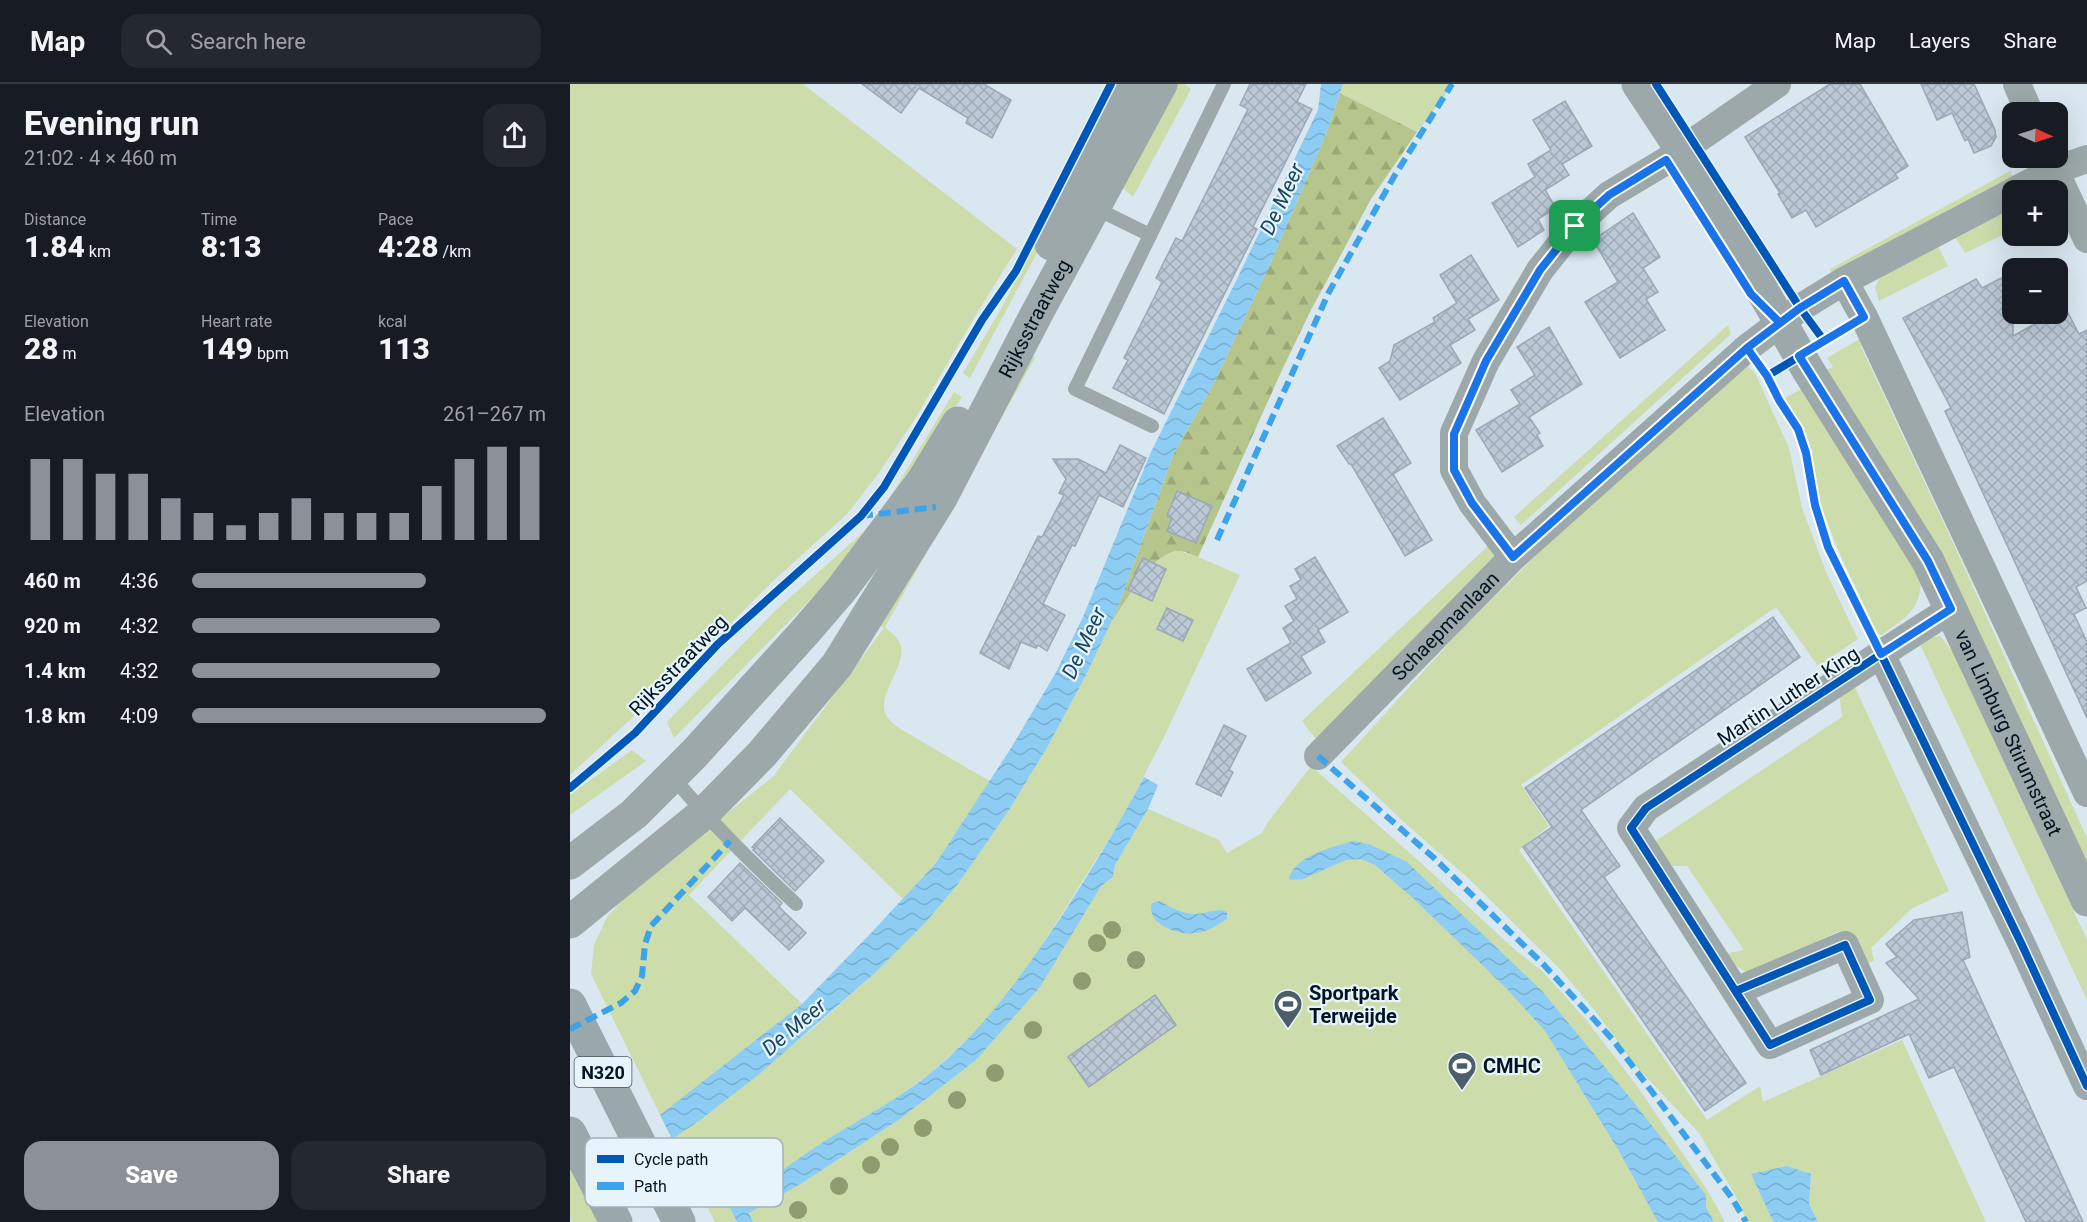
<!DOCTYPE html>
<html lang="en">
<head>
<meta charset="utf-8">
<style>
	:root { --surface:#171b24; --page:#242831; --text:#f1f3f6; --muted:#9ea1a6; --line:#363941; --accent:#8c9099 }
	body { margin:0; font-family:Roboto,sans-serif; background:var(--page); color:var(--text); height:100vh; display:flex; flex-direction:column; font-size:22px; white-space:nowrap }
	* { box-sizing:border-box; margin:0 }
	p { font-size:20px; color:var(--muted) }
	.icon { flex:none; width:33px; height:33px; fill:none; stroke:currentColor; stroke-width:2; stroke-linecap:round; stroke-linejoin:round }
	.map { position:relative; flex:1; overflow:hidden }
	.details { display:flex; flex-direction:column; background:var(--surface); width:570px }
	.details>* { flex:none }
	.needle { width:39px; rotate:93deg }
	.buttons { position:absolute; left:1432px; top:18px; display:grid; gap:12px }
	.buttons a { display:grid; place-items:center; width:66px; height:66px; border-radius:12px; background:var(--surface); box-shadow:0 6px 24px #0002; font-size:30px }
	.pin { position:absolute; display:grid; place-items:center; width:51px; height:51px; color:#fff; margin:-26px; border-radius:12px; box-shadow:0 3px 9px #0006 }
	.round { display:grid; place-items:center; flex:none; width:63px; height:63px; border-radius:18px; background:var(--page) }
	.overview { display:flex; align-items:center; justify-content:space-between; height:102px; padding:0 24px }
	h1 { font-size:33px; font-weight:800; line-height:45px }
	.metrics { display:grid; grid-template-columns:repeat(3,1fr); gap:9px; height:102px; padding:6px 24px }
	.metrics div { display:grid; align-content:center }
	.metrics b { font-size:30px; font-weight:800 }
	.metrics small { font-size:16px; font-weight:400 }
	.metrics p { font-size:16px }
	.chart { height:168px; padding:12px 24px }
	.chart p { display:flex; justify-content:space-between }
	.chart svg { width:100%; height:108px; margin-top:6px; stroke:var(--accent); stroke-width:6 }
	.button { display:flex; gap:12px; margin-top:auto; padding:12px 24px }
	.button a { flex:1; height:69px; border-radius:18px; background:var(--accent); color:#fff; font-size:24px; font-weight:800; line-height:69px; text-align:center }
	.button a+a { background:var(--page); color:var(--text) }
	ul { padding:0 24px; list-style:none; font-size:20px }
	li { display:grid; grid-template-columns:96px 72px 1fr; align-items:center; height:45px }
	li i { height:15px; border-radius:8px; background:var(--accent) }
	header { display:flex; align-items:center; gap:36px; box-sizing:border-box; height:84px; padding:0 30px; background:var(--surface); border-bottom:2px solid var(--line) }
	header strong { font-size:28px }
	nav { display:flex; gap:33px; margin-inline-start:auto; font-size:21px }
	.search { width:420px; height:54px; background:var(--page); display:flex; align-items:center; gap:15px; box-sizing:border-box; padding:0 21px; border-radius:18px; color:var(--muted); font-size:22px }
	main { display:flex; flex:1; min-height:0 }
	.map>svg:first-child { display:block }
	.green { fill:#ccdcab }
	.forest { fill:url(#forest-firs) }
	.water { fill:url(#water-waves) }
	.building { fill:url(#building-cross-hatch); stroke:#9ba8b6; stroke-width:1.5 }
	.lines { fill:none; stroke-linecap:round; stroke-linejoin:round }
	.service { stroke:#9ca8a9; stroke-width:14 }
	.minor { stroke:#9ca8a9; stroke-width:28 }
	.tertiary { stroke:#9ca8a9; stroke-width:33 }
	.trunk { stroke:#99a8aa; stroke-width:33 }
	.quiet { stroke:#3ca2ea; stroke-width:6; stroke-dasharray:12 6; stroke-linecap:butt }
	.cycleway-casing { stroke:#e8f4fc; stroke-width:11 }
	.cycleway { stroke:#0057b8; stroke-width:8 }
	.tree { fill:#8f9b71 }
	.route-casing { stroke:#fff; stroke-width:12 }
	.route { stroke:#1a73e8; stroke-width:8 }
	.labels { text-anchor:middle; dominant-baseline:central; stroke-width:4.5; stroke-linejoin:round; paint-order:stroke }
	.shield { fill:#e8f4fc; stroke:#465763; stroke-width:1.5 }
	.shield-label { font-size:18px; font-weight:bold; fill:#001422 }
	.street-label { font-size:20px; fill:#001422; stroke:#e8f4fc }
	.poi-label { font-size:20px; font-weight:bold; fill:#001422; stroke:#e8f4fc; text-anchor:start }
	.water-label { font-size:21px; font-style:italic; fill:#174660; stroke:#e8f4fc }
	.key { fill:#e8f4fc; stroke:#a2b1bb; stroke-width:1.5 }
	.key-label { font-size:16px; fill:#001422 }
</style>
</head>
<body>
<header>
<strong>Map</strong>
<div class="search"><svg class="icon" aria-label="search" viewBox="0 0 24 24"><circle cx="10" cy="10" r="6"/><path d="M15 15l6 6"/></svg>Search here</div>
<nav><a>Map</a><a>Layers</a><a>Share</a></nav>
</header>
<main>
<section class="details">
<div class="overview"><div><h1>Evening run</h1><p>21:02 · 4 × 460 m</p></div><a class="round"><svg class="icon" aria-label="share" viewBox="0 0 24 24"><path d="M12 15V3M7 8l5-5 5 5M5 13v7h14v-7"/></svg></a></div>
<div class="metrics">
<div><p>Distance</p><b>1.84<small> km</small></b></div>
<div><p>Time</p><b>8:13</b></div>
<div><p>Pace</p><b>4:28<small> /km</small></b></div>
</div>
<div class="metrics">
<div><p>Elevation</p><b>28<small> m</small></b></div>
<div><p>Heart rate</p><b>149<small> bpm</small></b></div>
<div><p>kcal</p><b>113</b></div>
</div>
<div class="chart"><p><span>Elevation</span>261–267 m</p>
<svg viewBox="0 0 160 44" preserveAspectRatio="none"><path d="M5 44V11M15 44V11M25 44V17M35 44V17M45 44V27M55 44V33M65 44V38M75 44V33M85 44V27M95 44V33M105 44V33M115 44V33M125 44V22M135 44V11M145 44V6M155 44V6"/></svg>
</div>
<ul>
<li><b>460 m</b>4:36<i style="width:66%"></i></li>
<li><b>920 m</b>4:32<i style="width:70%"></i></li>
<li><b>1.4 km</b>4:32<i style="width:70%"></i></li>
<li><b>1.8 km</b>4:09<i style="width:100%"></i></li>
</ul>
<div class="button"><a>Save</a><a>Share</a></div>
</section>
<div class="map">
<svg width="1517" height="1138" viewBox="0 0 1517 1138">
	<defs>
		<pattern id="forest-firs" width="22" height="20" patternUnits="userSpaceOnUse" patternTransform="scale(1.5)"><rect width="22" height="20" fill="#b6c58b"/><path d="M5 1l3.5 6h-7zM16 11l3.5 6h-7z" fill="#9ba878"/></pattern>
		<pattern id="water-waves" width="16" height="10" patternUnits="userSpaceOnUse" patternTransform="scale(1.5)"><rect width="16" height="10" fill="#8dcdf4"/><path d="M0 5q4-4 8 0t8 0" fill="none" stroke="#78afd1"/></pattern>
		<pattern id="building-cross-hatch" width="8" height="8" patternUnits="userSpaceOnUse" patternTransform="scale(1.5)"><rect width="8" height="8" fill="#bbc9d7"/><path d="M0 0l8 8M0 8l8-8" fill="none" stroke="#9facb8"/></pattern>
	</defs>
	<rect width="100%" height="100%" fill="#d9e7f0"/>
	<!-- green -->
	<g class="green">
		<polygon points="0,0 233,0 447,165 410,224 346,333 308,390 277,430 202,498 112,588 0,691"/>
		<polygon points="607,0 614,0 621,5 563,113 551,102"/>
		<polygon points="773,0 883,0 847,48 770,9"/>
		<polygon points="1440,87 1444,94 1263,192 1260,185"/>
		<polygon points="1443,123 1443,146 1395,169 1384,152"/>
		<polygon points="478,148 400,294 393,289 431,225 469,153"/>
		<polygon points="1368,162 1378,182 1309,217 1305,203 1311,192"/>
		<polygon points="1158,241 1161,250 951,441 944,433"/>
		<polygon points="1293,253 1291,263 1384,461 1517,754 1517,784 1251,288 1263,283 1257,274"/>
		<path d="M466,272L315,543C320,548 328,553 330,560C339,581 302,614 318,634C324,642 336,648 344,653C369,668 394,682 420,697L366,779L333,815L220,705L119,811L232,920L120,1009L134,1034L246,942L305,889L356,838L388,800L439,726L478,662L515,593L541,538L577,487L594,471L609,467L628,473L670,491L593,655L552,734L466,871L435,914L406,947L363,987L321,1018L252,1059L160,1124L167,1138H145L102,1055L21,890L24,861L37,833L63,805L205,691L209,695L205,690L314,544L305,539L453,277Z"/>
		<polygon points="1175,280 1185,289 1219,364 1232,424 1256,488 1288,555 1248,582 1206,523 951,701 979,742 949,766 1137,1036 1190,1002 1193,1018 1332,956 1416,1138 1248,1138 1239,1120 1241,1090 1181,1090 1204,1138 1178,1138 1164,1109 1129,1049 1066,982 1026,928 989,884 896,792 837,741 771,678 894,543 1008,430"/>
		<path d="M1231,305L1351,495C1350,528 1336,532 1312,551L1308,550L1272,475L1250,420L1237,353L1214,315Z"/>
		<polygon points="384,308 392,313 330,411 322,410"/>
		<polygon points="300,442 303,452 104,654 97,638 205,527"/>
		<polygon points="918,462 928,473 748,658 732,637"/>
		<polygon points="1370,552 1383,568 1517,856 1517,916 1348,556"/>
		<polygon points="1282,597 1379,807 1341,825 1301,864 1304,877 1295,879 1280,848 1269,847 1190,884 1176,888 1161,879 1154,870 1174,866 1117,782 1092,782 1078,762 1272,633 1269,609"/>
		<polygon points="62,666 76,677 0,731 0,711"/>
		<polygon points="741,682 851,779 943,864 973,888 1017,937 1067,1002 1138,1107 1155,1138 1144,1138 1136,1123 1136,1111 1131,1106 1121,1138 183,1138 179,1129 229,1101 330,1035 406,976 531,802 543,793 545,781 578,725 649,756 657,769 692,749 698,738"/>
		<polygon points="0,1084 29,1138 2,1138 0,1134"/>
	</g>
	<!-- forest -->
	<path class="forest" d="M770,9L847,48L801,115L741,226L712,286L628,473C622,471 615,467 609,467C582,467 557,518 541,538L547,526L604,369L645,297L701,178L756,50Z"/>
	<!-- water -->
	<g class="water">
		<polygon points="751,0 773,0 756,50 701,178 645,297 604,369 547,526 515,593 478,662 439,726 388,800 356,838 305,889 188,991 133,1034 102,1055 90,1031 232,920 300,850 366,779 441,664 485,590 513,533 581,368 665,199 748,26"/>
		<path d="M574,693L588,701L578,725L545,781L543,793L531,802L470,903L406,976L330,1035L229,1101L179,1129L183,1138H167L160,1124C191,1102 221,1079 253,1058C290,1035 329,1015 363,987C417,942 455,887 493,830C522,785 549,740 574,693Z"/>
		<path d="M783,757L799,760L837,778L972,907L1062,1016L1136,1111V1123L1144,1138H1088L1049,1067L975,947L936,904L844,815L805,781L791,775L776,776L733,795L720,796L719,793C729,770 761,764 783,757Z"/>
		<path d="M590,817C600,823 611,829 623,830C635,831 646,823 657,828V835C648,841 637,848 626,849C609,852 575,840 582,819Z"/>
		<polygon points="1217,1082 1241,1090 1239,1120 1248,1138 1204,1138 1201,1133 1181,1090"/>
	</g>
	<!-- building -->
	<g class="building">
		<polygon points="292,0 414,0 441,16 422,54 396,39 398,34 349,4 331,29"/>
		<polygon points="680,0 736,0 727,18 742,25 683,143 687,145 594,330 543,304 558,276 554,274 592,198 586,194 606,154 612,157 678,25 670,21"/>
		<polygon points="1260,0 1290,0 1338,82 1325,90 1328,94 1246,143 1236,126 1222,134 1208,110 1210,109 1175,53"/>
		<polygon points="1351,0 1404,0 1425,46 1426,53 1421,62 1404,69 1398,55 1395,57 1382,29 1367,36"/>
		<polygon points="995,17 1022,62 992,80 999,91 975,106 986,124 968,135 974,146 948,163 922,119 965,93 958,80 981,66 963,36"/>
		<polygon points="1063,129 1090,173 1073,184 1088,208 1076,215 1095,246 1050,274 1015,218 1048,198 1023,156"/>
		<polygon points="901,171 929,216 898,235 905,246 880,261 891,279 830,316 809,284 820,277 824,261 865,238 863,234 887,219 870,191"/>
		<polygon points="1443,188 1443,252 1483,230 1488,230 1488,227 1495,223 1509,250 1517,246 1517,497 1506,503 1516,524 1504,530 1517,558 1517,634 1375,327 1381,324 1333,234 1406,195 1412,204"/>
		<polygon points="979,243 1012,300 959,333 970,349 967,351 973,362 932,388 906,346 950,320 941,306 965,291 947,263"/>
		<polygon points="813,334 841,379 823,390 862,456 835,472 781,380 779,380 767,362"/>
		<polygon points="550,361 576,374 553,423 529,411 505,462 502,461 473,520 495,531 477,567 468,561 466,564 451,558 439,585 410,569 468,452 472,453 494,411 489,409 496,395 483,375 508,375 536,389"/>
		<polygon points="607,407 642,422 626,459 597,447 602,434 597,432"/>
		<polygon points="745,473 778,528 748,546 755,558 731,572 741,589 696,617 677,585 721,559 713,544 724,537 715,522 727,515 720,502 731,496 725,485"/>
		<polygon points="573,474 596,485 582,517 558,506"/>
		<polygon points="597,524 623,536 613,557 587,545"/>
		<polygon points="1203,533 1230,573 1011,726 1050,782 1034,793 1176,999 1135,1027 953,763 982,743 955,704"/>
		<polygon points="654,641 676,652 659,686 663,688 651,712 626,700"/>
		<polygon points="210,734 254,777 225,807 183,766 185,765 182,763"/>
		<polygon points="170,779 212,819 209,823 236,849 219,866 175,824 162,837 138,813"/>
		<polygon points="1392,828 1400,873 1393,876 1513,1138 1456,1138 1384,983 1359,994 1339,950 1251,991 1240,966 1349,915 1316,879 1327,873 1316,860 1344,836"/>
		<polygon points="585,911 606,941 519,1003 498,973"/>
	</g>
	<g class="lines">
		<!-- service -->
		<g class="service">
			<polyline points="525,124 580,151"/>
			<polyline points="582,342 505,305 654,0"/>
			<path d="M102,692C140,738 182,779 226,820"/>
		</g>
		<!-- minor -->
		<g class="minor">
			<polyline points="1447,0 1459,28"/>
			<polyline points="1479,74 1517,155"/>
			<polyline points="1446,106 1485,86 1517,75"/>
			<polyline points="1274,197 1294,233 1517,709"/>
			<polyline points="943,473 902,419 884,386 884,349 916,277 970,186 1005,142 1039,111 1096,77 1207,0"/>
			<polyline points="1311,570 1381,525"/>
			<path id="s1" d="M748,672L943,473L1177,264L1230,224L1274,197L1443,108"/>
			<polyline points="1166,907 1275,861 1300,916 1200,961 1061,744 1076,724 1311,570 1452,861 1517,1002"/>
		</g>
		<!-- tertiary -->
		<g class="tertiary">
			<path id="s2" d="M1068,0L1111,65L1238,286L1358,477L1517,816"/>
			<polyline points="481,160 560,0"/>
			<polyline points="0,779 64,730 124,670 234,549 271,506 352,398 388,339"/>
			<path id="s3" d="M0,838L133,730L192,670L267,581L371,414L467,229L591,0"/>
		</g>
		<!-- trunk -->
		<g class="trunk">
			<polyline points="0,921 109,1138"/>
			<polyline points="0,1049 46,1138"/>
		</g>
		<!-- quiet -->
		<g class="quiet">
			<polyline points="291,432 366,423"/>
			<polyline points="647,456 759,208 825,91 882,0"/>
			<polyline points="748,672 864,774 973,880 1043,956 1162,1114 1176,1138"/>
			<polyline points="0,945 51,919 65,907 72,892 75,860 81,842 160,757"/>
		</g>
		<!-- cycleway casing -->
		<g class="cycleway-casing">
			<g id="cycleway">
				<polyline points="1086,0 1230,224 1255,258"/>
				<polyline points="1177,264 1197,292 1209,316 1228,345 1236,369 1245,421 1259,463 1311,570"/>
				<polyline points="1197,292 1294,233"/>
				<polyline points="0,704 65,649 148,560 291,432 314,403 412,236 446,187 541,0"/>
				<polyline points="1166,907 1275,861 1300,916 1200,961 1061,744 1076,724 1311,570 1452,861 1517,1002"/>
			</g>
		</g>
		<!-- cycleway -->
		<use href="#cycleway" class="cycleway"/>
	</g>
	<!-- trees -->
	<g class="tree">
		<circle cx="542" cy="846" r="9"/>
		<circle cx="527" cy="859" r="9"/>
		<circle cx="566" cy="876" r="9"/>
		<circle cx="512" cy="897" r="9"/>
		<circle cx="463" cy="946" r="9"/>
		<circle cx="425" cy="989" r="9"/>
		<circle cx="387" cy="1016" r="9"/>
		<circle cx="353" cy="1044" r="9"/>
		<circle cx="320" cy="1063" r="9"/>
		<circle cx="301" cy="1081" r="9"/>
		<circle cx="269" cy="1102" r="9"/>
		<circle cx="228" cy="1126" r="9"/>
	</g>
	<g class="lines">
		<!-- route casing -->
		<g class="route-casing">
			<polyline id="route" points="1005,142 1039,111 1096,76 1181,210 1210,239 1177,264 1197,292 1209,316 1228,345 1236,369 1245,421 1258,463 1311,570 1381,525 1358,477 1229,272 1294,233 1274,197 1230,224 1177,264 943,473 902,419 884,386 884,350 916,277 970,186 1005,142"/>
		</g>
		<!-- route -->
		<use href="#route" class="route"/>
	</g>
	<!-- icons -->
	<defs>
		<g id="stadium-pin" transform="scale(1.5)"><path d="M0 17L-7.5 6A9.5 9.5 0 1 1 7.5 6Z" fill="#4c5e6a" stroke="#e8f4fc"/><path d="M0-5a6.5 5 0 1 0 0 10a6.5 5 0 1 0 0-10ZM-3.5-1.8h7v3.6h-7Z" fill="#fff"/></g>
	</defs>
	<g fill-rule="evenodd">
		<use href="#stadium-pin" x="718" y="920"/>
		<use href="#stadium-pin" x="892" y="982"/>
	</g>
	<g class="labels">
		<!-- shield labels -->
		<rect class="shield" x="4.5" y="973" width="57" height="30" rx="4.5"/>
		<g class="shield-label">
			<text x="33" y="988">N320</text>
		</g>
		<!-- street labels -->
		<g class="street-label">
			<text stroke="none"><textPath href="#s3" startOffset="771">Rijksstraatweg</textPath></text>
			<text stroke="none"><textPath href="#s1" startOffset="182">Schaepmanlaan</textPath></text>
			<text transform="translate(108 581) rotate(-46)">Rijksstraatweg</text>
			<text transform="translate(1218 612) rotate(-33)">Martin Luther King</text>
			<text stroke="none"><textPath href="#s2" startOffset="748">van Limburg Stirumstraat</textPath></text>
		</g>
		<!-- poi labels -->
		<g class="poi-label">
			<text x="739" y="909">Sportpark<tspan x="739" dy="23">Terweijde</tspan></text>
			<text x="913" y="982">CMHC</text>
		</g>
		<!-- water labels -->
		<g class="water-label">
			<text transform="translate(712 115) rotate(-65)">De Meer</text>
			<text transform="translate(514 559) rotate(-65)">De Meer</text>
			<text transform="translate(224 943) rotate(-40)">De Meer</text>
		</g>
	</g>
	<!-- legend -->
	<rect x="15" y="1054" width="198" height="69" rx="9" class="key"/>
	<rect x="27" y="1071" width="27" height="8" fill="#0057b8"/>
	<rect x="27" y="1098" width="27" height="8" fill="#3ca2ea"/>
	<g class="key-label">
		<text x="64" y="1081">Cycle path</text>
		<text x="64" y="1108">Path</text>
	</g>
</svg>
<div class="buttons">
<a><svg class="needle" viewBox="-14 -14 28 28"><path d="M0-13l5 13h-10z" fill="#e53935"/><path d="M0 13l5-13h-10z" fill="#9ea1a6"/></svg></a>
<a>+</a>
<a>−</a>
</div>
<div class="pin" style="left:1005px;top:142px;background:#1e9e55"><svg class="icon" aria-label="arrive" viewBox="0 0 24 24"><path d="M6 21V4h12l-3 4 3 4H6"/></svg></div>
</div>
</main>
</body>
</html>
